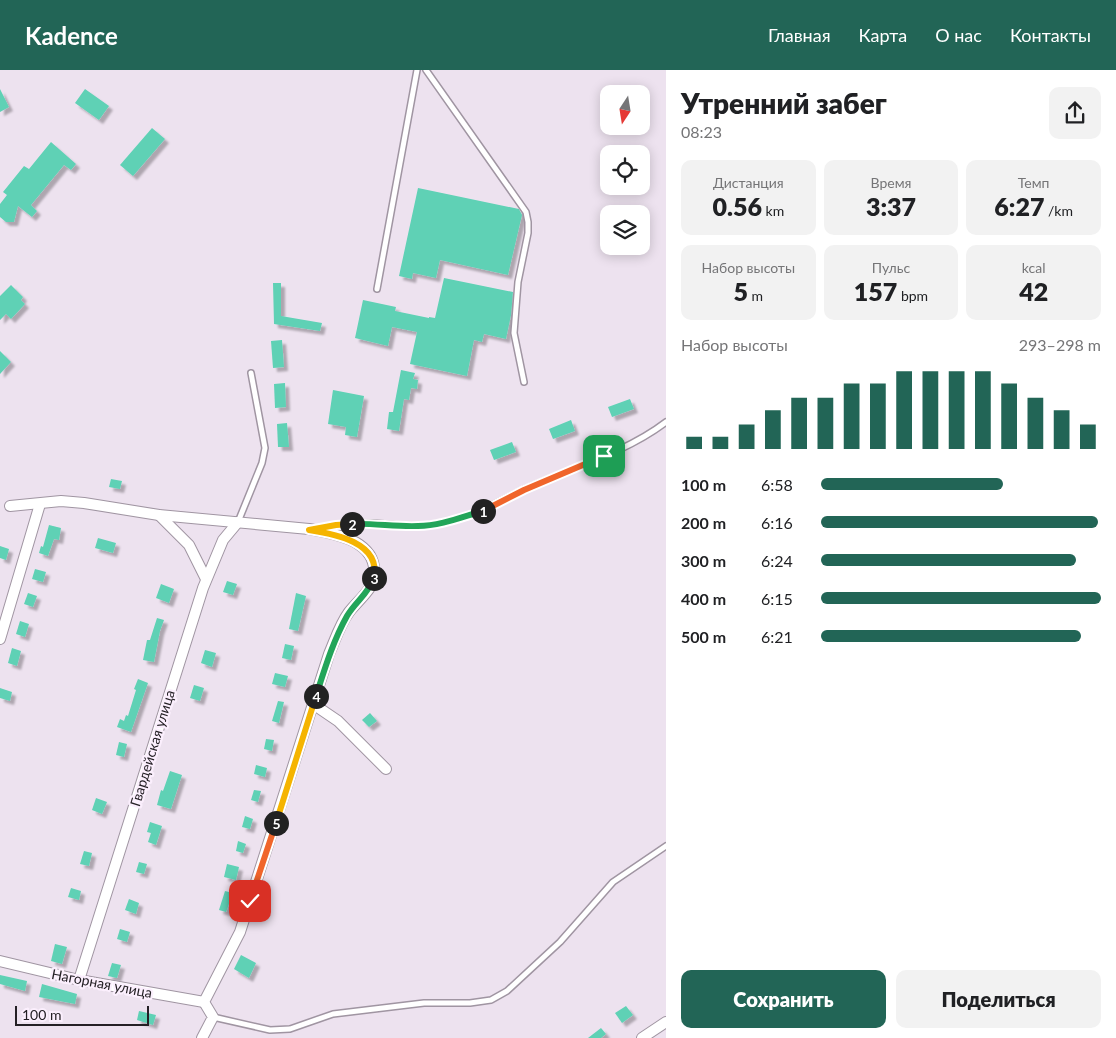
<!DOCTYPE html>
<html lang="ru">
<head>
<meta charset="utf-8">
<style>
	:root { --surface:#fff; --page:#f2f2f2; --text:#202124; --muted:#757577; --accent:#226556 }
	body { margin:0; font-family:Lato,sans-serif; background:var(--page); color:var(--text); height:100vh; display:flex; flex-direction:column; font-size:19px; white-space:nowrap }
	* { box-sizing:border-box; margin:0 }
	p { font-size:16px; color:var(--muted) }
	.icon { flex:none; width:28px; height:28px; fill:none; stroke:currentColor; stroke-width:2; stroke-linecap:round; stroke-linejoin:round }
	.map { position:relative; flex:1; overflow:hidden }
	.panel { display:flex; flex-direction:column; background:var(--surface); width:450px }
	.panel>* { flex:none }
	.needle { width:32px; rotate:192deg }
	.tools { position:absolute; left:600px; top:15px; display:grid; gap:10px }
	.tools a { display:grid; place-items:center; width:50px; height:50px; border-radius:10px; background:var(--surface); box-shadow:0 2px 12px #0003; font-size:25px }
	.scale { position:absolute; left:15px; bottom:12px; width:134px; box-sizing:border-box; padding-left:5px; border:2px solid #242025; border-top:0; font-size:14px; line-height:18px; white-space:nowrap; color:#242025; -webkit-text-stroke:4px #fbeffd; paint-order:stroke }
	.pin { position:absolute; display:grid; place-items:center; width:42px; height:42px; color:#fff; margin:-21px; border-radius:10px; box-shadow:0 2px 8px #0006 }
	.km { position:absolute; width:25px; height:25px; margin:-12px; border-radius:50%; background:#222; color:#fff; font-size:14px; line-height:25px; text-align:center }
	.round { display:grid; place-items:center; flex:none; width:52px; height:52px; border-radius:10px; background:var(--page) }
	.overview { display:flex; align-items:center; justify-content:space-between; height:85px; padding:0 15px }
	h1 { font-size:28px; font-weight:800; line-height:38px }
	.figures { display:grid; grid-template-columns:repeat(3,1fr); gap:8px; height:85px; padding:5px 15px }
	.figures div { display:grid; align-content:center; border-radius:10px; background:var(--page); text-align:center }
	.figures b { font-size:25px; font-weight:800 }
	.figures small { font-size:14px; font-weight:400 }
	.figures p { font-size:14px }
	.chart { height:140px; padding:10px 15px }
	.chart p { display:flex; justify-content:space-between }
	.chart svg { width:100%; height:90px; margin-top:5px; stroke:var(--accent); stroke-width:6 }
	.primary-button { display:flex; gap:10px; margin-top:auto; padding:10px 15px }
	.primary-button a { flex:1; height:58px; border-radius:10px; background:var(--accent); color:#fff; font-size:20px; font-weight:800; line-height:58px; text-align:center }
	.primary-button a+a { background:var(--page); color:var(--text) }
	ul { padding:0 15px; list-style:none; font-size:16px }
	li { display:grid; grid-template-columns:80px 60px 1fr; align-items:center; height:38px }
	li i { height:12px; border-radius:6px; background:var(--accent) }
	header { display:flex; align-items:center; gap:30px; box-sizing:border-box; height:70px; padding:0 25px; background:var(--accent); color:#fff }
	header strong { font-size:24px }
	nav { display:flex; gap:28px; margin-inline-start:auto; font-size:18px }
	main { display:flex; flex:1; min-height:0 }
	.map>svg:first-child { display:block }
	.building { fill:#5ed1b5; filter:url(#shadow) }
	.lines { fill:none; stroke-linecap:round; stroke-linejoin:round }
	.lane-casing { stroke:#a095a2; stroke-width:8 }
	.street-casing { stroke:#a095a2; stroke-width:12 }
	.lane { stroke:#fff; stroke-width:5 }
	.street { stroke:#fff; stroke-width:10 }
	.split-1-casing { stroke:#fff; stroke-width:10 }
	.split-2-casing { stroke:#fff; stroke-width:10 }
	.split-3-casing { stroke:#fff; stroke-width:10 }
	.split-4-casing { stroke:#fff; stroke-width:10 }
	.split-5-casing { stroke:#fff; stroke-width:10 }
	.split-6-casing { stroke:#fff; stroke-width:10 }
	.split-1 { stroke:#f0652b; stroke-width:6 }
	.split-2 { stroke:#22a559; stroke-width:6 }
	.split-3 { stroke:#f5b400; stroke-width:6 }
	.split-4 { stroke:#22a559; stroke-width:6 }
	.split-5 { stroke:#f5b400; stroke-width:6 }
	.split-6 { stroke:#f0652b; stroke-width:6 }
	.labels { text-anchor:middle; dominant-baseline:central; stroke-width:4.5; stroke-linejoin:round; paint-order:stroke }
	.street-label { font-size:14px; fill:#242025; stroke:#fbeffd }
</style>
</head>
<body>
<header>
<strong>Kadence</strong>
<nav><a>Главная</a><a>Карта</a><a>О нас</a><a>Контакты</a></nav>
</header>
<main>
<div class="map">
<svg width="666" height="968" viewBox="0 0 666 968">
	<defs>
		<filter id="shadow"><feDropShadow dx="4" dy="4" stdDeviation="1" flood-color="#0004"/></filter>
	</defs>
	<rect width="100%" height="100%" fill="#ede2ef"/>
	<!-- building -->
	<g class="building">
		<polygon points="0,19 9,37 0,42"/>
		<polygon points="85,19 109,36 99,50 75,33"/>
		<polygon points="152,58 165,69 133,106 120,95"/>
		<polygon points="51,72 76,94 71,100 64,95 31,135 37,141 32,147 18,136 14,152 6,152 0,147 0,134 7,125 3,122 24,96 29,99"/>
		<polygon points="418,118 519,139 522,145 508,205 440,190 436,208 413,203 412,209 399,206"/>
		<polygon points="444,208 513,222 511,245 506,269 484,264 482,272 474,270 467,306 410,294 417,262 392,257 388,276 355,268 363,230 396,237 395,241 429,248 429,247 435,248"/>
		<polygon points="273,213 281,213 281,246 322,253 320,261 274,254"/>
		<polygon points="11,215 23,227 21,230 25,234 11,249 6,244 0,250 0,226"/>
		<polygon points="282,270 284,297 273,298 271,271"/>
		<polygon points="0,281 11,292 0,304"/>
		<polygon points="401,300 415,303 413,309 418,310 417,319 411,318 409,330 404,329 399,361 387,359 389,342 393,342"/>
		<polygon points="285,313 286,337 275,338 274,314"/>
		<polygon points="333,320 364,326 357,367 345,365 346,357 328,354"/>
		<polygon points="630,329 634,339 612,347 608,337"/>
		<polygon points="571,350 575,361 553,369 549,359"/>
		<polygon points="287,353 289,377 278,377 277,354"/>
		<polygon points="512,372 516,382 494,390 490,380"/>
		<polygon points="111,409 122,411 120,419 109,417"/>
		<polygon points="49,455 61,458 59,470 54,469 48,486 39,483 41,476 43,477"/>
		<polygon points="98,468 116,473 113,483 95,478"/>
		<polygon points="0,476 9,479 6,490 0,488"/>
		<polygon points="35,499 46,502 43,512 32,509"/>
		<polygon points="227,511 237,514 233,525 223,522"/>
		<polygon points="161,514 174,519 169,533 156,528"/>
		<polygon points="28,523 37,526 33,537 24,534"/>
		<polygon points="296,523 306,526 298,561 289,559"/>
		<polygon points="157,548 164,550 160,561 154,592 143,590 147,570 150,570"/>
		<polygon points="20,551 29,554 25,567 16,564"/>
		<polygon points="285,574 294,576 291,590 282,588"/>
		<polygon points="12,578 21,581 17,596 8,593"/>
		<polygon points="205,580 216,583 212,597 201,593"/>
		<polygon points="275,603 288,606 285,617 272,614"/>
		<polygon points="138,609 148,613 131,662 117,657 120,649 124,651 126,645 128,646 136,620 134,619"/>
		<polygon points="194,615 204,618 200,631 190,628"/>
		<polygon points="0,618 12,622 10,631 0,628"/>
		<polygon points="278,631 284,632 279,653 272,651"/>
		<polygon points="370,643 377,651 369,657 362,650"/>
		<polygon points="266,669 274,670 272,681 264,679"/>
		<polygon points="119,672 127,674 124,687 116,685"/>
		<polygon points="256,695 267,698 265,707 254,704"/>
		<polygon points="170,701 182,705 171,739 157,735 161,720 163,721"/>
		<polygon points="254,720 261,721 258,732 251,730"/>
		<polygon points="96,728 107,732 102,744 92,740"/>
		<polygon points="245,746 253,749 250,759 242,757"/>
		<polygon points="150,752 162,756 156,775 148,772 151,763 147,762"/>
		<polygon points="238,771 246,774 243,783 236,781"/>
		<polygon points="84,781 92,783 89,796 80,794"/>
		<polygon points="139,792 147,794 144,804 136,802"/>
		<polygon points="227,794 239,797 236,810 224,807"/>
		<polygon points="71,818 81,821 79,830 68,827"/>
		<polygon points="225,821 233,823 226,842 219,840"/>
		<polygon points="129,829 139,833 136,844 125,840"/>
		<polygon points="120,859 130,862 127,872 117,869"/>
		<polygon points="55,874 67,877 62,894 51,891"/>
		<polygon points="241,885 256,893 249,908 234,899"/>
		<polygon points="112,893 121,895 117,908 108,906"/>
		<polygon points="0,905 27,911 25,921 0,914"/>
		<polygon points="42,914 77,924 75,934 39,927"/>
		<polygon points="626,936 633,945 622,953 615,943"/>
		<polygon points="139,941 156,945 153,955 137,950"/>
		<polygon points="601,958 606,964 601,968 588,968"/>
	</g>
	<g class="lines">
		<!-- lane casing -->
		<g class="lane-casing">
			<g id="lane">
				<polyline points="426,0 526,142 528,152 528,163 518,212 514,263 524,312"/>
				<polyline points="377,219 417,0"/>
				<polyline points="238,452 262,393 265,378 251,303"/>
				<path d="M320,458C337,455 355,453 373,453C396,455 418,458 441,453C472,448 497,432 525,419C570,399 627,382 666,352"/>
				<polyline points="213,947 270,960 290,959 333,944 424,933 470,933 491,930 507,921 560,872 613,812 666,776"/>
			</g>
		</g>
		<!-- street casing -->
		<g class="street-casing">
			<g id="street">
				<path d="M10,436L61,431L84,433L159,445L309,459C332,463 370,469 374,497C375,504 374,510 371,516C365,526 356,533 349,542C340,554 335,570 329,584L240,862L204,932L213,947L202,968"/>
				<polyline points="159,445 189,475 206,509"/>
				<polyline points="0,569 40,434"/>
				<polyline points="313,634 338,651 386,699"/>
				<polyline points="0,891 79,910 204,932"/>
				<polyline points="79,910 203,518 223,470 238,452"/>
				<polyline points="642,968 666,952"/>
			</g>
		</g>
		<!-- lane -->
		<use href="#lane" class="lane"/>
		<!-- street -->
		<use href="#street" class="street"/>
	</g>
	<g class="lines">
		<!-- split-1 casing -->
		<g class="split-1-casing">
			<polyline id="split-1" points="483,441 524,420 604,386"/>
		</g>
		<!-- split-2 casing -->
		<g class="split-2-casing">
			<path id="split-2" d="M352,454C374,453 396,457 418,456C440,456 462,447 483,441"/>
		</g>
		<!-- split-3 casing -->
		<g class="split-3-casing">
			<path id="split-3" d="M352,454L336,455L309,460C334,464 381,472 374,508"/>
		</g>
		<!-- split-4 casing -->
		<g class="split-4-casing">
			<path id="split-4" d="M316,626C325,598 333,571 347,546C355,532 369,523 374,508"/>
		</g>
		<!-- split-5 casing -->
		<g class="split-5-casing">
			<polyline id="split-5" points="276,753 316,626"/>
		</g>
		<!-- split-6 casing -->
		<g class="split-6-casing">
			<polyline id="split-6" points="250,831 276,753"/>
		</g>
		<!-- split-1 -->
		<use href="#split-1" class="split-1"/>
		<!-- split-2 -->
		<use href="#split-2" class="split-2"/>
		<!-- split-3 -->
		<use href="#split-3" class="split-3"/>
		<!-- split-4 -->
		<use href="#split-4" class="split-4"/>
		<!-- split-5 -->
		<use href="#split-5" class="split-5"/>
		<!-- split-6 -->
		<use href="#split-6" class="split-6"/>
	</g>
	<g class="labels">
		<!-- street labels -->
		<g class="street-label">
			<text transform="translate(152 678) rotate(-73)">Гвардейская улица</text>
			<text transform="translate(102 913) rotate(11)">Нагорная улица</text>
		</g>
	</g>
</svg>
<div class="tools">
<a><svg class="needle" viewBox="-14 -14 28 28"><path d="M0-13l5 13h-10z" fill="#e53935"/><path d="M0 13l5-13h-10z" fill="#757577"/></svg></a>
<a><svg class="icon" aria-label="locate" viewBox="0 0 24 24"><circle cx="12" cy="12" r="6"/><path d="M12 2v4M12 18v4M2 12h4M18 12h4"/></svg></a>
<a><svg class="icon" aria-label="layers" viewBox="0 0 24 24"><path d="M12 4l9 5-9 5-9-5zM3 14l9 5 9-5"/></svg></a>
</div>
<div class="scale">100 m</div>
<div class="pin" style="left:604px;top:386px;background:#1e9e55"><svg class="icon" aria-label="arrive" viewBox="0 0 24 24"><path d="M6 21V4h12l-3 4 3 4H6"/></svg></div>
<div class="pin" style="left:250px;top:831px;background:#d93025"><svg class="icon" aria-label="check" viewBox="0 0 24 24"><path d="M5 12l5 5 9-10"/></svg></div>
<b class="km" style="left:483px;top:441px">1</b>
<b class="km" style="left:352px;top:454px">2</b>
<b class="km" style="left:374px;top:508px">3</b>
<b class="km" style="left:316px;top:626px">4</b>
<b class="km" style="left:276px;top:753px">5</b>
</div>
<section class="panel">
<div class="overview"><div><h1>Утренний забег</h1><p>08:23</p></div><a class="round"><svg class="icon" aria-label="share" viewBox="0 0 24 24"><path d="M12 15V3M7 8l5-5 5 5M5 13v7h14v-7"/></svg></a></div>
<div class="figures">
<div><p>Дистанция</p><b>0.56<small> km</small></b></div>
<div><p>Время</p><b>3:37</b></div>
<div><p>Темп</p><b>6:27<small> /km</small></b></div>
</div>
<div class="figures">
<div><p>Набор высоты</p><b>5<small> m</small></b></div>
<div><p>Пульс</p><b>157<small> bpm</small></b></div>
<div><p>kcal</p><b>42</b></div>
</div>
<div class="chart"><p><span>Набор высоты</span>293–298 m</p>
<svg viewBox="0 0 160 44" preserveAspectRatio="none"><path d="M5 44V38M15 44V38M25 44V32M35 44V25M45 44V19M55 44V19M65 44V12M75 44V12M85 44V6M95 44V6M105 44V6M115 44V6M125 44V12M135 44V19M145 44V25M155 44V32"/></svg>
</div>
<ul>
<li><b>100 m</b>6:58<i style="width:65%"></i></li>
<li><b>200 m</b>6:16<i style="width:99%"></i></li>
<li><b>300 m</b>6:24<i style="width:91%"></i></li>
<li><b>400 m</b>6:15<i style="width:100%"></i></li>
<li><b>500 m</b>6:21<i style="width:93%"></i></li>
</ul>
<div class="primary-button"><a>Сохранить</a><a>Поделиться</a></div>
</section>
</main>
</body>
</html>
